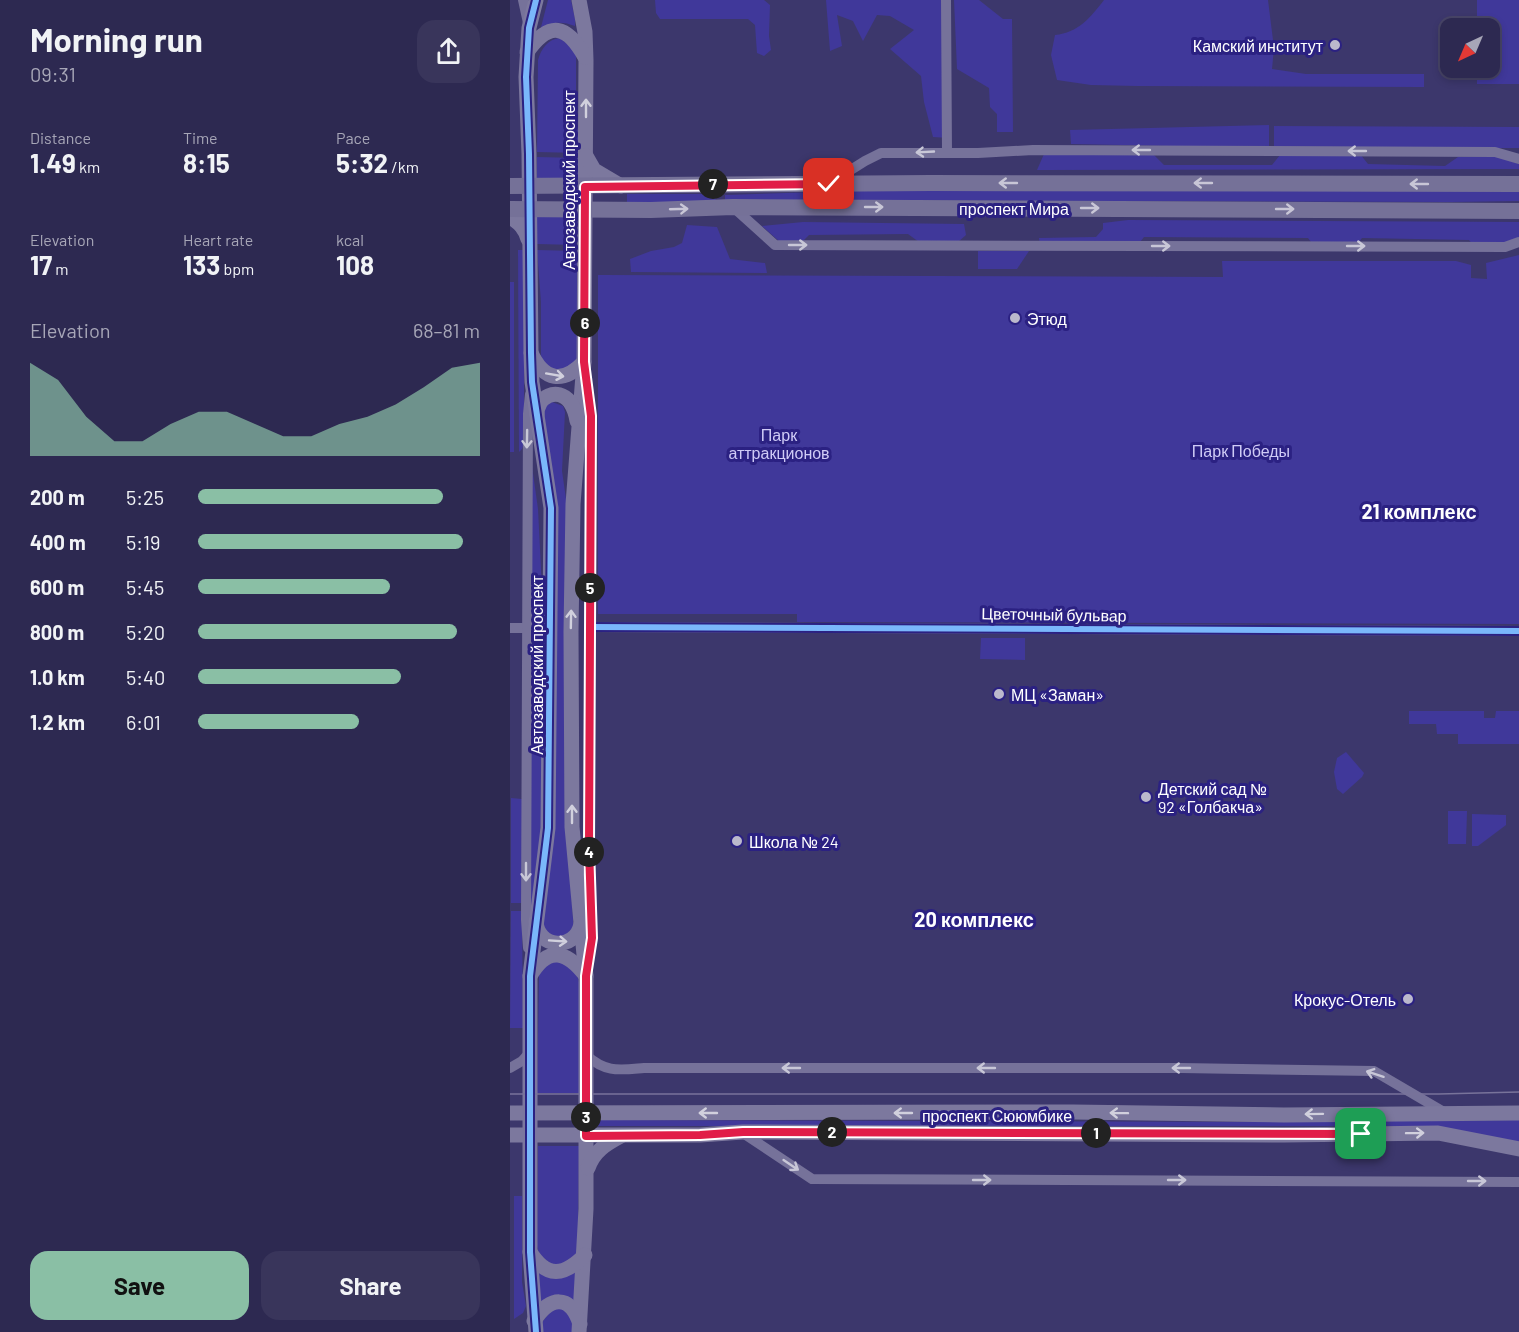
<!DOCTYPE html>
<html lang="en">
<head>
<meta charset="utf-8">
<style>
	:root { --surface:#2d2951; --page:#39355b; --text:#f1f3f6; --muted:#a7a6b7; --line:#484568; --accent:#8abfa5 }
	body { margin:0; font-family:Barlow,sans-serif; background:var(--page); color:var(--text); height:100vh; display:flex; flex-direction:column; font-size:22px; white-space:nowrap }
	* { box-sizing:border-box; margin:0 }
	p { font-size:20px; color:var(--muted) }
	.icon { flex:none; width:33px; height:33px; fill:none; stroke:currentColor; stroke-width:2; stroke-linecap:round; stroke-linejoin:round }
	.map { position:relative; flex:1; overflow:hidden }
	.drawer { display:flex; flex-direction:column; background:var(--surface); width:510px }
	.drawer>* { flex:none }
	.needle { width:39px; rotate:224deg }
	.tools { position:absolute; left:930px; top:18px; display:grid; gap:12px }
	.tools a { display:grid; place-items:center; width:60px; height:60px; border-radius:12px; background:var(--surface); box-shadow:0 3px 9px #0003,0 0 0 2px var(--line); font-size:30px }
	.pin { position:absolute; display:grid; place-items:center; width:51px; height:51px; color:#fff; margin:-26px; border-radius:12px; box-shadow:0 3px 9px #0006 }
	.km { position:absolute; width:30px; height:30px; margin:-15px; border-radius:50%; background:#222; color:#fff; font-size:16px; line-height:30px; text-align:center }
	.round { display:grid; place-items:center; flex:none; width:63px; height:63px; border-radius:18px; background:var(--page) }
	.overview { display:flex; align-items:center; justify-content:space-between; height:102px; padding:0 30px }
	h1 { font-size:33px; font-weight:700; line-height:45px }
	.metrics { display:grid; grid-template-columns:repeat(3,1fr); gap:9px; height:102px; padding:6px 30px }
	.metrics div { display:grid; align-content:center }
	.metrics b { font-size:26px; font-weight:700 }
	.metrics small { font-size:16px; font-weight:400 }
	.metrics p { font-size:16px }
	.chart { height:168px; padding:12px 30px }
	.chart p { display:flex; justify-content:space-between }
	.chart svg { width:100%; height:108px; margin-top:6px; fill:var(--accent); opacity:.7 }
	.action { display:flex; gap:12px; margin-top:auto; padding:12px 30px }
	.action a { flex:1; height:69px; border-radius:18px; background:var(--accent); color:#111; font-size:24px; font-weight:700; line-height:69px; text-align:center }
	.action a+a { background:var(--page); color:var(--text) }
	ul { padding:0 30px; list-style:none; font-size:20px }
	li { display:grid; grid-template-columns:96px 72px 1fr; align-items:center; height:45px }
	li i { height:15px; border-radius:8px; background:var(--accent) }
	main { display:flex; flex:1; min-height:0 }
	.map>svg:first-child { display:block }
	.green { fill:#40389a }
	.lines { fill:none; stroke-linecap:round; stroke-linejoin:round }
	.street { stroke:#76729a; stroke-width:10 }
	.secondary { stroke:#7c789e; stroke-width:15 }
	.primary { stroke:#757198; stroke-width:16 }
	.tram { stroke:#78739a; stroke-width:1.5 }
	.cycleway-casing { stroke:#2b2182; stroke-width:10 }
	.cycleway { stroke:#7ab7fb; stroke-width:6 }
	.oneway { stroke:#d1d0dd }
	.oneway2 { stroke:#c8c7d7 }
	.oneway3 { stroke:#c8c6d6 }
	.route-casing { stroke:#fff; stroke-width:12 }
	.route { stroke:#e11d48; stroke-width:8 }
	.poi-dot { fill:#bbb9cc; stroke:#2b2182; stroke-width:2 }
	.labels { text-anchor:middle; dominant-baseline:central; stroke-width:6; stroke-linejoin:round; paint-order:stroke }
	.poi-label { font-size:16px; fill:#fff; stroke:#2b2182; text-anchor:start }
	.street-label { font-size:16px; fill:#fff; stroke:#2b2182 }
	.park-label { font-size:16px; fill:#cfcbf6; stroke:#2b2182 }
	.quarter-label { font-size:20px; font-weight:bold; fill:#fff; stroke:#2b2182 }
</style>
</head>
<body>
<main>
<section class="drawer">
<div class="overview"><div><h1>Morning run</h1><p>09:31</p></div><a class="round"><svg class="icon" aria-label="share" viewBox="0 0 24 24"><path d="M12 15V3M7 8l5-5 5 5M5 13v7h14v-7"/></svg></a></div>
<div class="metrics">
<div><p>Distance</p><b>1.49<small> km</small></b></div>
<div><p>Time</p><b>8:15</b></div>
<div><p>Pace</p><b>5:32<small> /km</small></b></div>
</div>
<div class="metrics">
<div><p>Elevation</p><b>17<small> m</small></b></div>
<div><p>Heart rate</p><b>133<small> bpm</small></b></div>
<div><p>kcal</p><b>108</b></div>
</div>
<div class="chart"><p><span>Elevation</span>68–81 m</p>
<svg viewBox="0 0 160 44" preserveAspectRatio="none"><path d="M0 44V6L10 13L20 28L30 38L40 38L50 31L60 26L70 26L80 31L90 36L100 36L110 31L120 28L130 23L140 16L150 8L160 6V44z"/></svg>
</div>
<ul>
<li><b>200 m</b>5:25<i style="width:87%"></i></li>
<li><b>400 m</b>5:19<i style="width:94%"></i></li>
<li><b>600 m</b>5:45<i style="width:68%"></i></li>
<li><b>800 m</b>5:20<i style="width:92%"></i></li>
<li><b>1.0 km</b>5:40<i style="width:72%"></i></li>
<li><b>1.2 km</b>6:01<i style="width:57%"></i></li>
</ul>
<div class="action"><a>Save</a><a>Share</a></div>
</section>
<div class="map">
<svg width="1009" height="1332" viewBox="0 0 1009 1332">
	<rect width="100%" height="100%" fill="#3c376c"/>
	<!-- green -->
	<g class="green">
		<path d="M38,0H61L65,19V26C52,21 40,21 30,31Z"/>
		<polygon points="145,0 254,0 260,5 259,36 261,50 254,56 247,53 245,25 238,19 150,19 146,13"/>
		<polygon points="316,0 433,0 439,138 423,137 414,102 411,76 380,49 404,30 380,16 367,15 353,41 343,21 327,15 332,46 320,51"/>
		<polygon points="444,0 469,0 493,19 502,19 503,132 487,132 487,114 480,107 479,88 447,69"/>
		<path d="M594,0H758L764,48L762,69L796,74H914V87L627,86L581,85L547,80L541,55L545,35C568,33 581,17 594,0Z"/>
		<polygon points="967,0 1009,0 1009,84 967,84 967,68 980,68 980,28 967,28"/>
		<path d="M50,38L66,51V111L70,153L27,152L28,60C31,49 38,39 50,38Z"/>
		<polygon points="759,125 759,148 561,144 560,130"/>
		<polygon points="764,126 1009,127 1009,148 764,148"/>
		<polygon points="534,154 644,155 654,165 762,165 770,155 850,154 858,164 935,166 948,157 986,156 1009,164 1009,169 527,170"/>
		<polygon points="27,157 70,158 69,179 27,179"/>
		<polygon points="1009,190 1009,201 941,202 215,200 215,195 339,191"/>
		<polygon points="117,194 205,194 206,203 117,203"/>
		<polygon points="27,216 66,216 66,245 27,244"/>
		<polygon points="618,220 1009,222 1009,240 965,247 959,240 852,238 846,246 804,246 798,238 634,237 627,246 530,245 529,238 586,237 593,229 593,223"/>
		<polygon points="293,222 454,224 456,235 448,242 409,242 398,234 299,235 291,243 270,242 252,226"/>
		<polygon points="177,225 207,227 220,259 255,263 257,273 121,272 120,259 141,251 164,247 172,243"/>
		<polygon points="8,250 14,250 14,443 12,449 9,452"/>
		<polygon points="27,250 67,251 67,361 61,368 41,371 32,359 31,355 31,302"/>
		<polygon points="468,251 519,251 507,269 468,269"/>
		<polygon points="1009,255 1009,624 287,622 287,614 88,614 88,275 713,277 712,261 946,261 961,265 961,278 977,279 976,263"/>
		<rect x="0" y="282" width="4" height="170"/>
		<polygon points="42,402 53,406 55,412 52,471 56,499 57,826 64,934 50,939 30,929 43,833 31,408"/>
		<polygon points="20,452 28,509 34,629 20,629"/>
		<polygon points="471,638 515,638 515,660 470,659"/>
		<polygon points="20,699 24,699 25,702 29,703 34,728 33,824 21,913 20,907"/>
		<polygon points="899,711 974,711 974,718 985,718 986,711 1009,711 1009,744 948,744 948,734 927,734 926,724 899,724"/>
		<polygon points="836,752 854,773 852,777 833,794 827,789 824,772 827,758"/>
		<polygon points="1,798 12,799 12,903 1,903"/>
		<polygon points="938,811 957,811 956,844 938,844"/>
		<polygon points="962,814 996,815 996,825 968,846 962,846"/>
		<polygon points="1,911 12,911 13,1028 0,1028"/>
		<polygon points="52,961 67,975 69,982 69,1093 27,1093 29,975 37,963"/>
		<polygon points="84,1120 751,1122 1009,1120 1009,1143 923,1126 84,1126"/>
		<polygon points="28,1146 69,1146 68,1247 67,1255 47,1268 29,1255 27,1245"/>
		<polygon points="4,1196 12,1196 12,1282 16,1306 13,1313 4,1319"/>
		<polygon points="28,1268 68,1270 65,1303 30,1303"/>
		<polygon points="46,1305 61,1313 63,1332 33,1332 32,1322"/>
	</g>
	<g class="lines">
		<!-- street -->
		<g class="street">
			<polyline points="13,0 18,23"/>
			<polyline points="436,0 437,152"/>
			<polyline points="320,183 355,161 371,153 468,153 523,150 985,152 1009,159"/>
			<polyline points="223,207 265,245 995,247 1009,242"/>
			<polyline points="77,386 81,416 79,848 82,938 79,958"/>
			<polyline points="79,627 1009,631"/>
			<polyline points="0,628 16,628"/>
			<polyline points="18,948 16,920 18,414 20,394"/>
			<path d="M76,1055C96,1073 109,1070 134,1068H671L864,1071L934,1112"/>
			<polyline points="0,1068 12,1061 20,1052"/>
			<polyline points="233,1133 302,1179 1009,1182"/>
		</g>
		<!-- secondary -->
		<g class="secondary">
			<polyline points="26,0 19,28 16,77 19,154 21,353 22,382 41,508 38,828 20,976 20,1252 26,1332"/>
			<polyline points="69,0 75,32 76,60 74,362 63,504 61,632 62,827 76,976 76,1209 69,1332"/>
			<path d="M17,52C40,20 57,25 75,57"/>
			<polyline points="76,156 84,170 111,186"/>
			<path d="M0,217C10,223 15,229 18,239"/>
			<path d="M21,353C34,381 53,384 74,362"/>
			<path d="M27,415C27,397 47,386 60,402C64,408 66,414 67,421"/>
			<path d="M26,921C27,948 65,952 71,924"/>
			<path d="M20,976C38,945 57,951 76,976"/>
			<polyline points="0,1113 563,1112 774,1115 1009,1113"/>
			<polyline points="0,1135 190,1135 233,1132 774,1135 928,1133 1009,1149"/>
			<path d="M78,1168C84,1151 96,1144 111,1136"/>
			<path d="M20,1252C37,1279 54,1276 75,1255"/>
			<path d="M24,1321C40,1296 60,1294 70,1324"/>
		</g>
		<!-- primary -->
		<g class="primary">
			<polyline points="0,186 421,183 1009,184"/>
			<polyline points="0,209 141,210 223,207 1009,211"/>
		</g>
		<!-- tram -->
		<polyline class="tram" points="0,1094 929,1094 1009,1092"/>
		<!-- cycleway casing -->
		<g class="cycleway-casing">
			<g id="cycleway">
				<polyline points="26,0 19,28 16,77 19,154 21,353 22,382 41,508 38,828 20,976 20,1252 26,1332"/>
				<polyline points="79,627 1009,631"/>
			</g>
		</g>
		<!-- cycleway -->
		<use href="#cycleway" class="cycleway"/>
	</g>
	<!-- one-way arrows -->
	<defs><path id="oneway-shaft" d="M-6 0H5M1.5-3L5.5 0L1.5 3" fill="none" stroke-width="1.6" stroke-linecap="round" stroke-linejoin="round" transform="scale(1.5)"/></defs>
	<g class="oneway">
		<use href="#oneway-shaft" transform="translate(76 108) rotate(-90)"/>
		<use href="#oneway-shaft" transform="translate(45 375) rotate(10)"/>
		<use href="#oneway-shaft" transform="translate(61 619) rotate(-89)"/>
		<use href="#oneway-shaft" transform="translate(62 814) rotate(-90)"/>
		<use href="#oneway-shaft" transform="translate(48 941) rotate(4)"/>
		<use href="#oneway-shaft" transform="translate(198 1113) rotate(180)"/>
		<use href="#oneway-shaft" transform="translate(393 1113) rotate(180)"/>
		<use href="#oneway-shaft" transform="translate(609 1113) rotate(-179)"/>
		<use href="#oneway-shaft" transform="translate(804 1114) rotate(179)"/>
		<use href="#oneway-shaft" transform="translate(905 1133) rotate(-1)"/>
	</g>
	<g class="oneway2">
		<use href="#oneway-shaft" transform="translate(631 150) rotate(-180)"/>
		<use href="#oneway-shaft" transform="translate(847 151) rotate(-180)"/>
		<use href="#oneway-shaft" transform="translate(415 152) rotate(177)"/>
		<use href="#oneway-shaft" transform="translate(288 245)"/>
		<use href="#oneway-shaft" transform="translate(651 246)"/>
		<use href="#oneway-shaft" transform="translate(846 246)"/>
		<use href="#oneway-shaft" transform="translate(17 439) rotate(91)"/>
		<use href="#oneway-shaft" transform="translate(16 872) rotate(90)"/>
		<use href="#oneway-shaft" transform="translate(281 1068) rotate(-180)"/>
		<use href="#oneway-shaft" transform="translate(476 1068) rotate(-180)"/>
		<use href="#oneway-shaft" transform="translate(671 1068) rotate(-180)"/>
		<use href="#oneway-shaft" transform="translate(865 1074) rotate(-162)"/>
		<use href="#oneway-shaft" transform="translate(281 1165) rotate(34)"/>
		<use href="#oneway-shaft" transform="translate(472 1180)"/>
		<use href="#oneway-shaft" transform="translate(667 1180)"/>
		<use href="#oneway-shaft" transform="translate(967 1181)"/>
	</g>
	<g class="oneway3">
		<use href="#oneway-shaft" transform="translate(498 183) rotate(-180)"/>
		<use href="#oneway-shaft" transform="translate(693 183) rotate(-180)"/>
		<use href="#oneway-shaft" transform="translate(909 184) rotate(-180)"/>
		<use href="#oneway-shaft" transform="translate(364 207)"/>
		<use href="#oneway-shaft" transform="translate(580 208)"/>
		<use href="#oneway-shaft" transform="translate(169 209) rotate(-2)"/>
		<use href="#oneway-shaft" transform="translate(775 209)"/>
	</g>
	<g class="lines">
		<!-- route casing -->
		<g class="route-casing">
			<polyline id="route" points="319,184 75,187 74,362 81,416 79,848 82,938 76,976 76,1136 190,1135 233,1132 851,1134"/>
		</g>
		<!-- route -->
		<use href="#route" class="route"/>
	</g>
	<!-- markers -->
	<g class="poi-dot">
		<circle cx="825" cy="45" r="6"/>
		<circle cx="505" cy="318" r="6"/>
		<circle cx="489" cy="694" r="6"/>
		<circle cx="636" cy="797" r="6"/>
		<circle cx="227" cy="841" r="6"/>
		<circle cx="898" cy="999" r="6"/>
	</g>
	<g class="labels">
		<!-- poi labels -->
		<g class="poi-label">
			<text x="813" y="45" text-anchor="end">Камский институт</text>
			<text x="517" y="318">Этюд</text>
			<text x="501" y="694">МЦ «Заман»</text>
			<text x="648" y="788">Детский сад №<tspan x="648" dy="18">92 «Голбакча»</tspan></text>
			<text x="239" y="841">Школа № 24</text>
			<text x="886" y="999" text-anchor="end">Крокус-Отель</text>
		</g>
		<!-- street labels -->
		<g class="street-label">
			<text transform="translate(58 180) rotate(-90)">Автозаводский проспект</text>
			<text x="504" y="208">проспект Мира</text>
			<text transform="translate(544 614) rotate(1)">Цветочный бульвар</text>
			<text transform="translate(26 665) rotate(-90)">Автозаводский проспект</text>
			<text x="487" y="1115">проспект Сююмбике</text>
		</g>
		<!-- park labels -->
		<g class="park-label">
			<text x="269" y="434">Парк<tspan x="269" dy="18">аттракционов</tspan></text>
			<text x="731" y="450">Парк Победы</text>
		</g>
		<!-- quarter labels -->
		<g class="quarter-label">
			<text x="909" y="511">21 комплекс</text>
			<text x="464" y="919">20 комплекс</text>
		</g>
	</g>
</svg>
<div class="tools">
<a><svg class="needle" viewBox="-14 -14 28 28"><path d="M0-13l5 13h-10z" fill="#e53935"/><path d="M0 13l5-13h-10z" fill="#a7a6b7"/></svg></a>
</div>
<div class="pin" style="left:851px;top:1134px;background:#1e9e55"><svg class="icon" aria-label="arrive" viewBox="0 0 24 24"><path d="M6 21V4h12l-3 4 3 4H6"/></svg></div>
<div class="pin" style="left:319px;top:184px;background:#d93025"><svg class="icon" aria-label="check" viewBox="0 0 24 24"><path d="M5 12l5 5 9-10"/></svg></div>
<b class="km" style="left:586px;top:1133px">1</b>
<b class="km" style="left:322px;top:1132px">2</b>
<b class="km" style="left:76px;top:1117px">3</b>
<b class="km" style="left:79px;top:852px">4</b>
<b class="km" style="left:80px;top:588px">5</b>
<b class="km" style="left:75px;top:323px">6</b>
<b class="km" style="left:203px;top:184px">7</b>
</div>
</main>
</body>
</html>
